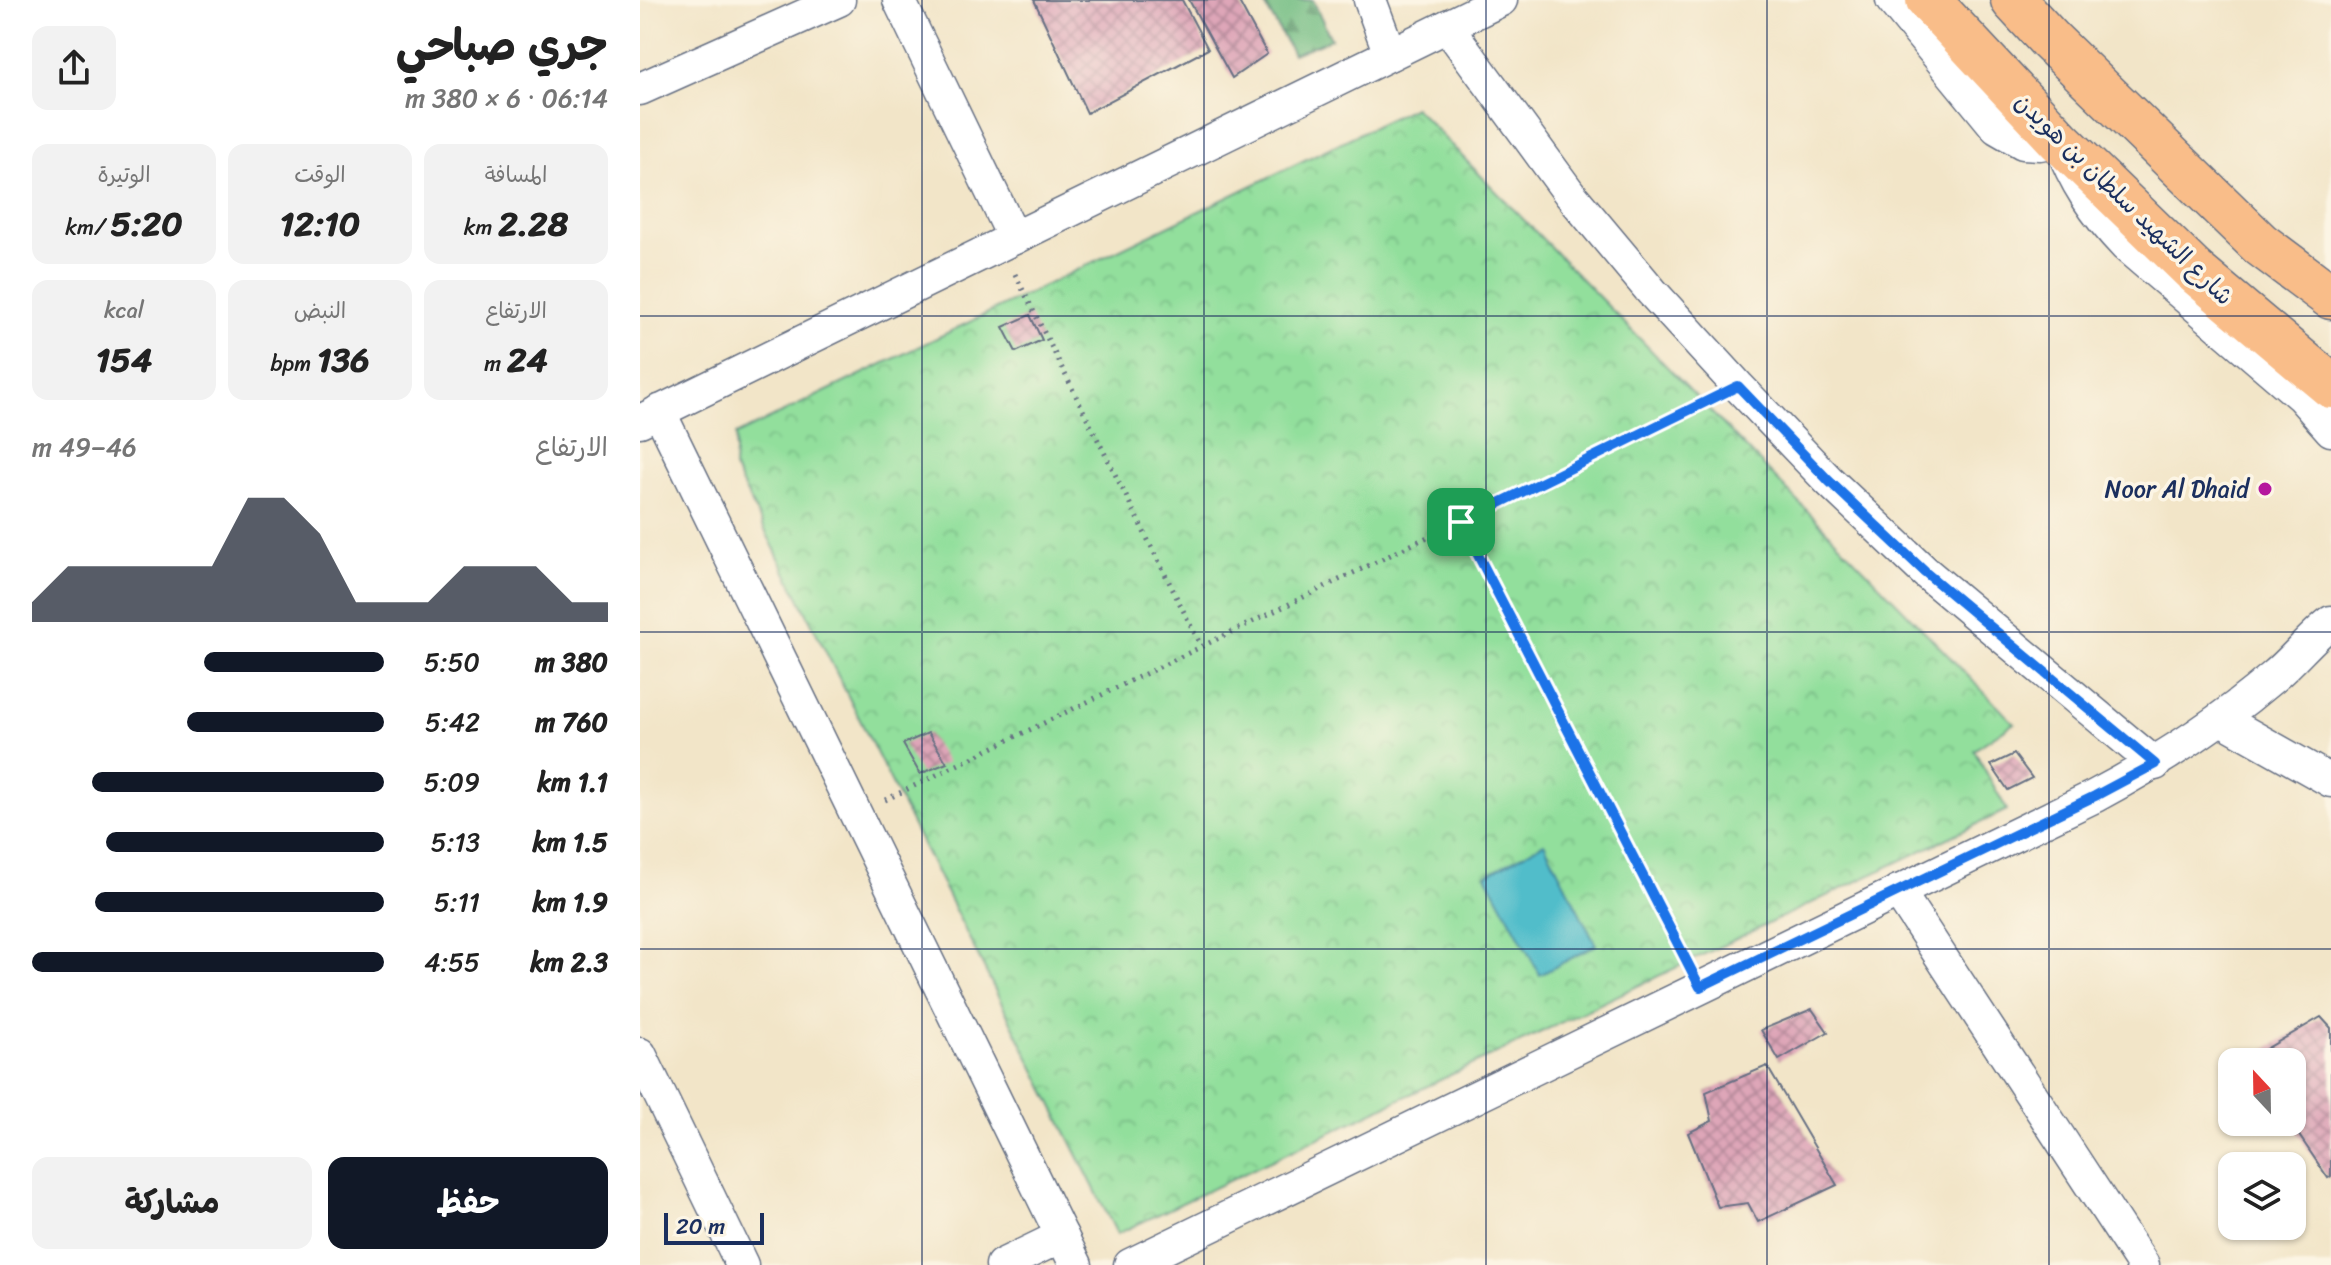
<!DOCTYPE html>
<html lang="ar">
<head>
<meta charset="utf-8">
<style>
	:root { --surface:#fff; --page:#f2f2f2; --text:#222; --muted:#767676; --accent:#111827 }
	body { margin:0; font-family:Sriracha,"Playpen Sans Arabic",sans-serif; background:var(--page); color:var(--text); direction:rtl; height:100vh; display:flex; flex-direction:column; font-size:30px; white-space:nowrap }
	* { box-sizing:border-box; margin:0 }
	p { font-size:26px; color:var(--muted) }
	.icon { flex:none; width:44px; height:44px; fill:none; stroke:currentColor; stroke-width:2; stroke-linecap:round; stroke-linejoin:round }
	.map { position:relative; flex:1; overflow:hidden; direction:ltr }
	.side { display:flex; flex-direction:column; background:var(--surface); width:640px }
	.side>* { flex:none }
	.needle { width:52px; rotate:338deg }
	.buttons { position:absolute; left:1578px; top:1048px; display:grid; gap:16px }
	.buttons a { display:grid; place-items:center; width:88px; height:88px; border-radius:16px; background:var(--surface); box-shadow:0 2px 6px #0004; font-size:40px }
	.scale { position:absolute; left:24px; bottom:20px; width:100px; box-sizing:border-box; padding-left:8px; border:4px solid #1b2f5e; border-top:0; font-size:22px; line-height:28px; white-space:nowrap; color:#1b2f5e; -webkit-text-stroke:6px #fcf5e5; paint-order:stroke }
	.pin { position:absolute; display:grid; place-items:center; width:68px; height:68px; color:#fff; margin:-34px; border-radius:16px; box-shadow:0 4px 12px #0006 }
	.round { display:grid; place-items:center; flex:none; width:84px; height:84px; border-radius:16px; background:var(--page) }
	.overview { display:flex; align-items:center; justify-content:space-between; height:136px; padding:0 32px }
	h1 { font-size:44px; font-weight:700; line-height:60px }
	.figures { display:grid; grid-template-columns:repeat(3,1fr); gap:12px; height:136px; padding:8px 32px }
	.figures div { display:grid; align-content:center; border-radius:16px; background:var(--page); text-align:center }
	.figures b { font-size:34px; font-weight:700 }
	.figures small { font-size:22px; font-weight:400 }
	.figures p { font-size:22px }
	.chart { height:224px; padding:16px 32px }
	.chart p { display:flex; justify-content:space-between }
	.chart svg { width:100%; height:144px; margin-top:8px; fill:var(--accent); opacity:.7 }
	.button { display:flex; gap:16px; margin-top:auto; padding:16px 32px }
	.button a { flex:1; height:92px; border-radius:16px; background:var(--accent); color:#fff; font-size:32px; font-weight:700; line-height:92px; text-align:center }
	.button a+a { background:var(--page); color:var(--text) }
	ul { padding:0 32px; list-style:none; font-size:26px }
	li { display:grid; grid-template-columns:128px 96px 1fr; align-items:center; height:60px }
	li i { height:20px; border-radius:10px; background:var(--accent) }
	main { display:flex; flex:1; min-height:0 }
	.map>svg:first-child { display:block }
	.forest { fill:url(#forest-firs); stroke:#487671; stroke-width:2 }
	.park { fill:url(#park-crowns); stroke:#56877d; stroke-width:2 }
	.water { fill:#51bdca; stroke:#367694; stroke-width:2 }
	.building { fill:url(#building-cross-hatch) }
	.lines { fill:none; stroke-linecap:round; stroke-linejoin:round }
	.street-casing { stroke:#666f83; stroke-width:35 }
	.highway-casing { stroke:#666f83; stroke-width:47 }
	.path { stroke:#666f83; stroke-width:5; stroke-dasharray:2 6; stroke-linecap:butt }
	.street { stroke:#fff; stroke-width:32 }
	.highway { stroke:#f9bd89; stroke-width:44 }
	.route-casing { stroke:#fff; stroke-width:16 }
	.route { stroke:#1a73e8; stroke-width:10 }
	.grid { fill:none; stroke:#1b2f5e; stroke-width:2; stroke-opacity:0.55 }
	.poi-dot { fill:#b5179e; stroke:#fcf5e5; stroke-width:3 }
	.labels { text-anchor:middle; dominant-baseline:central; stroke-width:7; stroke-linejoin:round; paint-order:stroke }
	.street-label { font-size:24px; fill:#1b2f5e; stroke:#fcf5e5 }
	.poi-label { font-size:24px; fill:#1b2f5e; stroke:#fcf5e5; text-anchor:end }
</style>
</head>
<body>
<main>
<div class="map">
<svg width="1691" height="1265" viewBox="0 0 1691 1265">
	<defs>
		<pattern id="forest-firs" width="22" height="20" patternUnits="userSpaceOnUse" patternTransform="scale(2)"><rect width="22" height="20" fill="#75be84"/><path d="M5 1l3.5 6h-7zM16 11l3.5 6h-7z" fill="#5f9b6f"/></pattern>
		<pattern id="park-crowns" width="20" height="18" patternUnits="userSpaceOnUse" patternTransform="scale(2)"><rect width="20" height="18" fill="#92df9c"/><path d="M2 6a3 3 0 1 1 6 0M12 15a3 3 0 1 1 6 0" fill="none" stroke="#7dc089"/></pattern>
		<pattern id="building-cross-hatch" width="8" height="8" patternUnits="userSpaceOnUse" patternTransform="scale(2)"><rect width="8" height="8" fill="#dea6b8"/><path d="M0 0l8 8M0 8l8-8" fill="none" stroke="#b38899"/></pattern>
	</defs>
	<rect width="100%" height="100%" fill="#fcf5e5"/>
	<filter id="ink" filterUnits="userSpaceOnUse"><feTurbulence type="fractalNoise" baseFrequency=".0125" numOctaves="2"/><feDisplacementMap in="SourceGraphic" scale="16" xChannelSelector="R" yChannelSelector="G"/><feConvolveMatrix kernelMatrix="1 2 1 2 8 2 1 2 1" color-interpolation-filters="sRGB"/></filter>
	<filter id="wash" filterUnits="userSpaceOnUse"><feTurbulence type="fractalNoise" baseFrequency=".006" numOctaves="4" result="noise"/><feDisplacementMap in="SourceGraphic" scale="32" xChannelSelector="R" yChannelSelector="G"/><feGaussianBlur stdDeviation="1.8" result="paint"/><feColorMatrix in="noise" values="0 0 0 0 0 0 0 0 0 0 0 0 0 0 0 0 0 1.4 0 .05"/><feComposite in="paint" operator="in"/></filter>
	<g filter="url(#wash)">
		<rect width="100%" height="100%" fill="#f2e5c8"/>
		<!-- forest -->
		<polygon class="forest" points="622,0 673,0 691,39 653,54"/>
		<!-- park -->
		<polygon class="park" points="774,107 1374,723 1334,750 1367,810 477,1234 94,468 96,435"/>
		<!-- water -->
		<polygon class="water" points="904,843 956,945 900,975 846,875"/>
		<g id="blocks">
			<!-- building -->
			<g class="building">
				<polygon points="394,0 542,0 568,49 447,113"/>
				<polygon points="549,0 598,0 627,54 592,78"/>
				<polygon points="390,315 402,340 376,352 363,327"/>
				<polygon points="288,733 307,763 280,774 263,744"/>
				<polygon points="1374,754 1392,778 1368,790 1351,765"/>
				<polygon points="1172,1009 1188,1032 1139,1060 1121,1030"/>
				<polygon points="1681,1017 1691,1028 1691,1176 1688,1178 1650,1122 1652,1122 1652,1062 1607,1060"/>
				<polygon points="1127,1066 1197,1185 1118,1222 1108,1203 1078,1207 1048,1133 1072,1121 1066,1092"/>
			</g>
		</g>
	</g>
	<g filter="url(#ink)">
		<use href="#blocks" fill-opacity="0" stroke="#666f83" stroke-width="2"/>
		<g class="lines">
			<!-- street casing -->
			<g class="street-casing">
				<g id="street">
					<polyline points="259,0 374,238"/>
					<polyline points="730,0 750,54"/>
					<path d="M1252,0L1357,128L1383,143L1400,144L1419,140C1434,182 1455,214 1486,246L1661,396L1691,430"/>
					<polyline points="807,26 930,194 1012,292 1098,386 1189,481 1285,572 1515,764"/>
					<polyline points="0,89 199,0"/>
					<polyline points="19,411 436,1265"/>
					<polyline points="0,421 861,0"/>
					<polyline points="1581,719 1691,781"/>
					<polyline points="1258,891 1503,1265"/>
					<polyline points="0,1054 102,1265"/>
					<polyline points="362,1265 422,1236"/>
					<path d="M490,1265L1455,796C1519,762 1578,724 1633,677C1654,660 1670,638 1691,622"/>
				</g>
			</g>
			<!-- highway casing -->
			<g class="highway-casing">
				<g id="highway">
					<polyline points="1288,0 1419,140 1554,271 1691,386"/>
					<polyline points="1373,0 1410,40 1620,244 1691,297"/>
				</g>
			</g>
			<!-- path -->
			<g class="path">
				<polyline points="375,274 561,646"/>
				<polyline points="821,522 1047,961"/>
				<polyline points="245,800 1068,401"/>
			</g>
			<!-- street -->
			<use href="#street" class="street"/>
			<!-- highway -->
			<use href="#highway" class="highway"/>
		</g>
	</g>
	<g class="lines" filter="url(#ink)">
		<!-- route casing -->
		<g class="route-casing">
			<polygon id="route" points="1098,386 1189,481 1285,572 1515,764 1455,796 1060,987 821,522"/>
		</g>
		<!-- route -->
		<use href="#route" class="route"/>
	</g>
	<!-- grid -->
	<path class="grid" d="M282,0V1265M564,0V1265M846,0V1265M1127,0V1265M1409,0V1265M0,316H1691M0,632H1691M0,949H1691"/>
	<!-- markers -->
	<circle class="poi-dot" cx="1625" cy="489" r="8"/>
	<g class="labels">
		<!-- street labels -->
		<g class="street-label">
			<text transform="translate(1484 199) rotate(44)">شارع الشهيد سلطان بن هويدن</text>
		</g>
		<!-- poi labels -->
		<g class="poi-label">
			<text x="1609" y="489">Noor Al Dhaid</text>
		</g>
	</g>
</svg>
<div class="buttons">
<a><svg class="needle" viewBox="-14 -14 28 28"><path d="M0-13l5 13h-10z" fill="#e53935"/><path d="M0 13l5-13h-10z" fill="#767676"/></svg></a>
<a><svg class="icon" aria-label="layers" viewBox="0 0 24 24"><path d="M12 4l9 5-9 5-9-5zM3 14l9 5 9-5"/></svg></a>
</div>
<div class="scale">20 m</div>
<div class="pin" style="left:821px;top:522px;background:#1e9e55"><svg class="icon" aria-label="arrive" viewBox="0 0 24 24"><path d="M6 21V4h12l-3 4 3 4H6"/></svg></div>
</div>
<section class="side">
<div class="overview"><div><h1>جري صباحي</h1><p>06:14 · 6 × 380 m</p></div><a class="round"><svg class="icon" aria-label="share" viewBox="0 0 24 24"><path d="M12 15V3M7 8l5-5 5 5M5 13v7h14v-7"/></svg></a></div>
<div class="figures">
<div><p>المسافة</p><b>2.28<small> km</small></b></div>
<div><p>الوقت</p><b>12:10</b></div>
<div><p>الوتيرة</p><b>5:20<small> /km</small></b></div>
</div>
<div class="figures">
<div><p>الارتفاع</p><b>24<small> m</small></b></div>
<div><p>النبض</p><b>136<small> bpm</small></b></div>
<div><p>kcal</p><b>154</b></div>
</div>
<div class="chart"><p><span>الارتفاع</span>46–49 m</p>
<svg viewBox="0 0 160 44" preserveAspectRatio="none"><path d="M0 44V38L10 27L20 27L30 27L40 27L50 27L60 6L70 6L80 17L90 38L100 38L110 38L120 27L130 27L140 27L150 38L160 38V44z"/></svg>
</div>
<ul>
<li><b>380 m</b>5:50<i style="width:51%"></i></li>
<li><b>760 m</b>5:42<i style="width:56%"></i></li>
<li><b>1.1 km</b>5:09<i style="width:83%"></i></li>
<li><b>1.5 km</b>5:13<i style="width:79%"></i></li>
<li><b>1.9 km</b>5:11<i style="width:82%"></i></li>
<li><b>2.3 km</b>4:55<i style="width:100%"></i></li>
</ul>
<div class="button"><a>حفظ</a><a>مشاركة</a></div>
</section>
</main>
</body>
</html>
